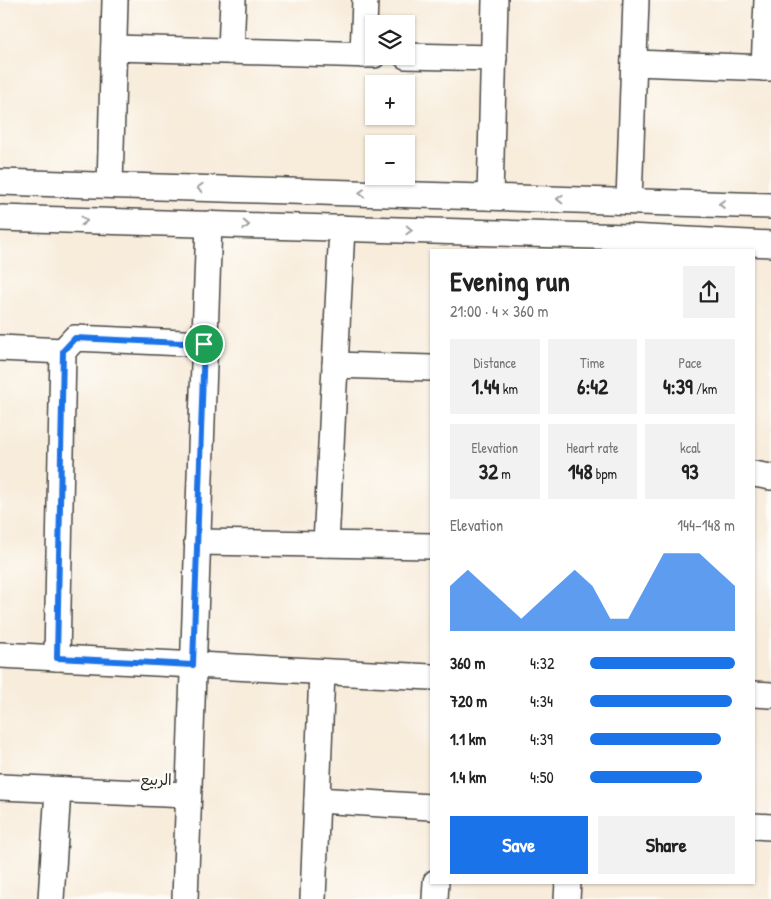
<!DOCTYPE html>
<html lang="en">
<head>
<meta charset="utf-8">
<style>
	:root { --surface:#fff; --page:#f2f2f2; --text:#222; --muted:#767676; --accent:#1a73e8 }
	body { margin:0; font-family:"Patrick Hand","Playpen Sans Arabic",sans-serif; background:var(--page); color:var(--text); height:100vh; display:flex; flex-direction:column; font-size:19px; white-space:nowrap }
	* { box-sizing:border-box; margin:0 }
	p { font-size:16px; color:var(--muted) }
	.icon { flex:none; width:28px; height:28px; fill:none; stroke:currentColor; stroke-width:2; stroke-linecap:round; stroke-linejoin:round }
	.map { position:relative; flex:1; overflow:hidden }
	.details { position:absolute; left:430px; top:249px; width:325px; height:635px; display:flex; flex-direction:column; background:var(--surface); border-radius:0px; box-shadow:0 1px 4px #0004 }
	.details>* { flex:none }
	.fabs { position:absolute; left:365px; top:15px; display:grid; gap:10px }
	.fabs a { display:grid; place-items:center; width:50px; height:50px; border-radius:0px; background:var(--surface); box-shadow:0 1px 4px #0004; font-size:25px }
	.pin { position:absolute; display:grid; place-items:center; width:42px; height:42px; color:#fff; margin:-21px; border:2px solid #fff; border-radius:50%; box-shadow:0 1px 5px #0007 }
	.round { display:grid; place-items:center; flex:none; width:52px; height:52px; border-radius:0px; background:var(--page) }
	.headline { display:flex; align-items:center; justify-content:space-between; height:85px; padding:0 20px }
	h1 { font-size:28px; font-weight:800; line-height:38px }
	.figures { display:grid; grid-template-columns:repeat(3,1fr); gap:8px; height:85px; padding:5px 20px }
	.figures div { display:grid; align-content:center; border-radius:0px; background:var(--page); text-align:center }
	.figures b { font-size:21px; font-weight:800 }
	.figures small { font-size:14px; font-weight:400 }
	.figures p { font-size:14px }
	.chart { height:140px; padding:10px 20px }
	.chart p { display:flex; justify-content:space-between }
	.chart svg { width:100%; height:90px; margin-top:5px; fill:var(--accent); opacity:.7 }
	.action { display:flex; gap:10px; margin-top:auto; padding:10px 20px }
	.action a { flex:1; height:58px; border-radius:0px; background:var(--accent); color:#fff; font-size:20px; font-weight:800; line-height:58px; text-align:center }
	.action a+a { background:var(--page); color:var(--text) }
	ul { padding:0 20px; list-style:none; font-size:16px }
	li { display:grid; grid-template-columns:80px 60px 1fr; align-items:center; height:38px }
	li i { height:12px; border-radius:6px; background:var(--accent) }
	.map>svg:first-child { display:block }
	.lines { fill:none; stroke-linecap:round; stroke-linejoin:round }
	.minor-casing { stroke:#4a4845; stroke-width:28 }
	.minor { stroke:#fff; stroke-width:25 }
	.oneway { stroke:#a0a0a0 }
	.route-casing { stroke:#fff; stroke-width:10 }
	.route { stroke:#1a73e8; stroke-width:6 }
	.labels { text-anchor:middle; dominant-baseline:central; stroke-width:5; stroke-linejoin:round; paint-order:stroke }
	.neighbourhood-label { font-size:15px; fill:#2b2b2b; stroke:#fdfcf7 }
</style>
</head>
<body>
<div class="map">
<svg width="771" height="899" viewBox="0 0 771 899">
	<rect width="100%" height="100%" fill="#fdfcf7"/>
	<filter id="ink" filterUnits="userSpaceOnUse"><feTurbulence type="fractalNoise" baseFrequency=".02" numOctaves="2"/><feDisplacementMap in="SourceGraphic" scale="10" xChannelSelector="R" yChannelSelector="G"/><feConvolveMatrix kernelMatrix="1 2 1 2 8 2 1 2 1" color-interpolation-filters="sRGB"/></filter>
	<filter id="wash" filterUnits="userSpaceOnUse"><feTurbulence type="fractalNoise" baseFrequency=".0096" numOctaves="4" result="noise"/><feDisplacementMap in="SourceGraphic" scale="20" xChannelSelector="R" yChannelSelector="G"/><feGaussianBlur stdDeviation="1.12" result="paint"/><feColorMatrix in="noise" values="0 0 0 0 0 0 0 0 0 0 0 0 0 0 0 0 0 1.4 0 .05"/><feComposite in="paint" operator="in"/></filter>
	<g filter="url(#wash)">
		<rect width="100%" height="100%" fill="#f8ecdb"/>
	</g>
	<g filter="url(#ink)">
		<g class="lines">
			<!-- minor casing -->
			<g class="minor-casing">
				<g id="minor">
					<polyline points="114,48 374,55"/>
					<polyline points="231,51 233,0"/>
					<polyline points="363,55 365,0"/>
					<polyline points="406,56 494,58"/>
					<polyline points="634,63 771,68"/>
					<polyline points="764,68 767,0"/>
					<polyline points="0,182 771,206"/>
					<polyline points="110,185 115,0"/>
					<polyline points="490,197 495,0"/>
					<polyline points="629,201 636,0"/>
					<polyline points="0,218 628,237 771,244"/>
					<polyline points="0,348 63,351"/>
					<polyline points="335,365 431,368"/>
					<polyline points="754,474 771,477"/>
					<polyline points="197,542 431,546"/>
					<polyline points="326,544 342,228"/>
					<polyline points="0,655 431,677"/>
					<polyline points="57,658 63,351 75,338 205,344"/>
					<polyline points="754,694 771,695"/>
					<polyline points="0,787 188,795"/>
					<polyline points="317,800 431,807"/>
					<polyline points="754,826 771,827"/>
					<polyline points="51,899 58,790"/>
					<polyline points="185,899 209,224"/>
					<polyline points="313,899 322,672"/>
					<polyline points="435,899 436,882"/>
					<polyline points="567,899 568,882"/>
				</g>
			</g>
			<!-- minor -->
			<use href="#minor" class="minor"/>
		</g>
		<!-- one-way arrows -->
		<defs><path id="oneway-chevron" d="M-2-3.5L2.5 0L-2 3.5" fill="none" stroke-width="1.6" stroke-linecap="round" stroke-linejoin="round" transform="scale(1.25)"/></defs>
		<g class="oneway">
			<use href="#oneway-chevron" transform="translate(200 188) rotate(-178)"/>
			<use href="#oneway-chevron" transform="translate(362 193) rotate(-178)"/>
			<use href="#oneway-chevron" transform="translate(560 199) rotate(-178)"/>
			<use href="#oneway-chevron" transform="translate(722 204) rotate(-178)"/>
			<use href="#oneway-chevron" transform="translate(84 221) rotate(1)"/>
			<use href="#oneway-chevron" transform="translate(246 225) rotate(2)"/>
			<use href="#oneway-chevron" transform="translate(409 230) rotate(2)"/>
		</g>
	</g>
	<g class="lines" filter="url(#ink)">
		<!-- route casing -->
		<g class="route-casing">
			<polygon id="route" points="75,338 204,344 193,665 57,658 63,351"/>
		</g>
		<!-- route -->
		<use href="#route" class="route"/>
	</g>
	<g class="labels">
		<!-- neighbourhood labels -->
		<g class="neighbourhood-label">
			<text x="156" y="779">الربيع</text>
		</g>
	</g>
</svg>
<div class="fabs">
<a><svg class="icon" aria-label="layers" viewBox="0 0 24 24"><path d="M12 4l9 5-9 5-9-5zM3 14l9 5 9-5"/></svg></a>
<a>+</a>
<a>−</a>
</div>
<div class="pin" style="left:204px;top:344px;background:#1e9e55"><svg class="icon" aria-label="arrive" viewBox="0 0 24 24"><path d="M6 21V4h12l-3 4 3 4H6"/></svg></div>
<section class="details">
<div class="headline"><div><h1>Evening run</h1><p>21:00 · 4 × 360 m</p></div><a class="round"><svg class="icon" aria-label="share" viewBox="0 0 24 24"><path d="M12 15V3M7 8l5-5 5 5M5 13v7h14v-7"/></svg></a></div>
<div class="figures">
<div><p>Distance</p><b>1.44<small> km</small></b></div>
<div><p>Time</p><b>6:42</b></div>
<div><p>Pace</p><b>4:39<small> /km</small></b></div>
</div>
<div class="figures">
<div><p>Elevation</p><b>32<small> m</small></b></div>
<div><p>Heart rate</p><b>148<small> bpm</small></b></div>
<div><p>kcal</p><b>93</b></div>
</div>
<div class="chart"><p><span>Elevation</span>144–148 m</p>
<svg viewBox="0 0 160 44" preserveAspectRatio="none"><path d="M0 44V22L10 14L20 22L30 30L40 38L50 30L60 22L70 14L80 22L90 38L100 38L110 22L120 6L130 6L140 6L150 14L160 22V44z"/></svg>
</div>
<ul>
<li><b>360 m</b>4:32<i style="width:100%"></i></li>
<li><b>720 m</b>4:34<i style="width:98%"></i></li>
<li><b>1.1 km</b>4:39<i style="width:90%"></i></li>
<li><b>1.4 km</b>4:50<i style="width:77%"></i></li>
</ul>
<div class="action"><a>Save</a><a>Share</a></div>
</section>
</div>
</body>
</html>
